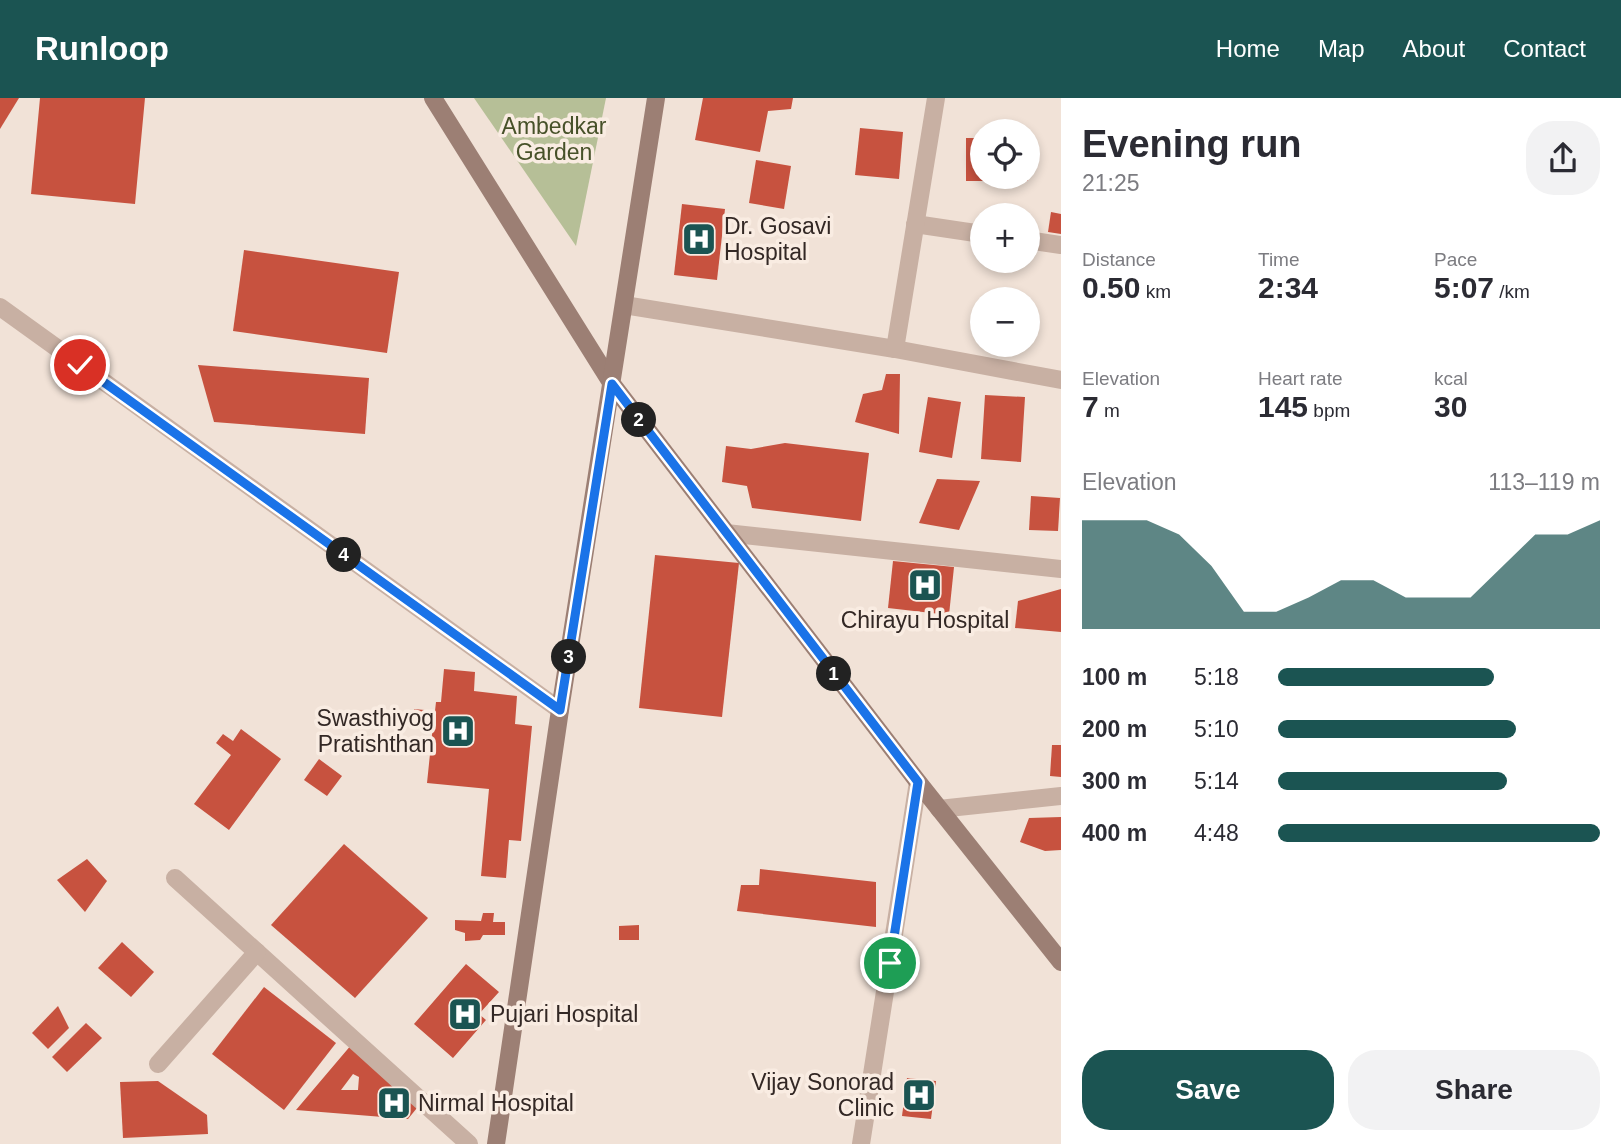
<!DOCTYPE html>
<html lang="en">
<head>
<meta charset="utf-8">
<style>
	:root { --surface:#fff; --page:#f2f2f3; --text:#2b2b33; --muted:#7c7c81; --accent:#1b5452 }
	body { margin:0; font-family:Helvetica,sans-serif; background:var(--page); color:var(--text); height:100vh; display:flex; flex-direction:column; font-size:26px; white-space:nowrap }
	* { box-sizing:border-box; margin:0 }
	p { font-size:23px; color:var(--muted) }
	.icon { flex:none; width:38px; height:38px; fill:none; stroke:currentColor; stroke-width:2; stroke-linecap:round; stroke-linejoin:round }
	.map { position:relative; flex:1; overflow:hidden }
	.side { display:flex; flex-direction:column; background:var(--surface); width:560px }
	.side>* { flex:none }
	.fabs { position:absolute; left:970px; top:21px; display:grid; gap:14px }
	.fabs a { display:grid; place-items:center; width:70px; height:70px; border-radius:50%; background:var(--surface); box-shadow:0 4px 10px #0003; font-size:35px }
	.pin { position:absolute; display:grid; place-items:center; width:60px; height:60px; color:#fff; margin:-30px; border:4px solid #fff; border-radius:50%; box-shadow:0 2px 7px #0007 }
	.km { position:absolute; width:35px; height:35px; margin:-18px; border-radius:50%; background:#222; color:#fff; font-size:19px; line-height:35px; text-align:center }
	.round { display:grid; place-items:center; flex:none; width:74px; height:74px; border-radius:28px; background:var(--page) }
	.overview { display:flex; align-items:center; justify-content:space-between; height:119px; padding:0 21px }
	h1 { font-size:38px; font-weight:800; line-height:52px }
	.stats { display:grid; grid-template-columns:repeat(3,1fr); gap:10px; height:119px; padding:7px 21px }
	.stats div { display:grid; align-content:center }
	.stats b { font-size:30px; font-weight:800 }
	.stats small { font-size:19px; font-weight:400 }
	.stats p { font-size:19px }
	.chart { height:196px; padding:14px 21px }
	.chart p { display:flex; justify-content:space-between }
	.chart svg { width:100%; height:126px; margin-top:7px; fill:var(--accent); opacity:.7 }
	.primary-button { display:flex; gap:14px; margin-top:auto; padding:14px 21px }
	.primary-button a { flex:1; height:80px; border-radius:28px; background:var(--accent); color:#fff; font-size:28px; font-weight:800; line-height:80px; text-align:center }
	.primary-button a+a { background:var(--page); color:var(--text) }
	ul { padding:0 21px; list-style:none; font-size:23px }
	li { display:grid; grid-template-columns:112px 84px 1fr; align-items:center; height:52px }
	li i { height:18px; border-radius:9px; background:var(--accent) }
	header { display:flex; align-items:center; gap:42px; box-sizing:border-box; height:98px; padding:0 35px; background:var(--accent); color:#fff }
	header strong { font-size:33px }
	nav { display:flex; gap:38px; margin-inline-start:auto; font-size:24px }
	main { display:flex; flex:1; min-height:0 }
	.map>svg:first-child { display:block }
	.green { fill:#b6bf97 }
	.building { fill:#c7523f; fill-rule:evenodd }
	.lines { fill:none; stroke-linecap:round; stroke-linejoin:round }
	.street { stroke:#c8b0a3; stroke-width:18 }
	.secondary { stroke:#9c7f74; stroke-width:18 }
	.route-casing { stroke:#fff; stroke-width:14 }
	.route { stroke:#1a73e8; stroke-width:9 }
	.labels { text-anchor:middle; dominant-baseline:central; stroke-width:7; stroke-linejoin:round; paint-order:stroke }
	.park-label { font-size:23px; fill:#475129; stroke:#f9ece2 }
	.poi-label { font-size:23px; fill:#332825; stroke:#f9ece2; text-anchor:start }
</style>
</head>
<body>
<header>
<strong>Runloop</strong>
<nav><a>Home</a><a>Map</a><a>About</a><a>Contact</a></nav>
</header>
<main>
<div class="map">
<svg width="1061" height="1046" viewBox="0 0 1061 1046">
	<rect width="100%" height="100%" fill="#f1e2d7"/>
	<!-- green -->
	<polygon class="green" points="474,0 606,0 576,148"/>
	<!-- building -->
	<g class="building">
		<polygon points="0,0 19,0 0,31"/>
		<polygon points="40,0 145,0 135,106 31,96"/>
		<polygon points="703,0 793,0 791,11 768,13 760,54 695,42"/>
		<polygon points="860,30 903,34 899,81 855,77"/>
		<polygon points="966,40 982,40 982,79 1028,79 1028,83 966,83"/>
		<polygon points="756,62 791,68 784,111 749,105"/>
		<polygon points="682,106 725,111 717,182 674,177"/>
		<polygon points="1051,114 1061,116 1061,136 1048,134"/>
		<polygon points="244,152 399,174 387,255 233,233"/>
		<polygon points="198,267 369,280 365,336 214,324"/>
		<polygon points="886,276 900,276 899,336 855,324 863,296 882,292"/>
		<polygon points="985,297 1025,299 1021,364 981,361"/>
		<polygon points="928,299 961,304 952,360 919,354"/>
		<polygon points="785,345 869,355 861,423 752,410 747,388 722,384 726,348 751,351"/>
		<polygon points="937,381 980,383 959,432 919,425"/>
		<polygon points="1031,398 1060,400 1058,433 1029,432"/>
		<polygon points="655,457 739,465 722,619 639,610"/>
		<polygon points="893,463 954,469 949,517 888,510"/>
		<polygon points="1061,491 1061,534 1015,530 1018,503"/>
		<polygon points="444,571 475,574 474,593 517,598 515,626 532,628 521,743 509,742 506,780 481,778 489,691 427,685 433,627 413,625 414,611 435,613 436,604 441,604"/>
		<polygon points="241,631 281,661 229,732 194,706 231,657 216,645 223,636 233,643"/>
		<polygon points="1052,647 1061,647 1061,679 1050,678"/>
		<polygon points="319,661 342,678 327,698 304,682"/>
		<polygon points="1061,719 1061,752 1045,753 1020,744 1029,720"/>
		<polygon points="344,746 428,820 355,900 271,827"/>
		<polygon points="87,761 107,783 85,814 57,782"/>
		<polygon points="760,771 876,784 876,829 737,813 741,787 759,787"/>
		<polygon points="483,815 494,815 493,824 505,824 505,837 483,837 480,842 465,843 465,835 455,832 455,822 481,823"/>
		<polygon points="639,827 639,842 619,842 619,828"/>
		<polygon points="122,844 154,874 131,899 98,870"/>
		<polygon points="466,866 499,894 479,916 486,922 453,960 414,926"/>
		<polygon points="264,889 336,945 284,1012 212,956"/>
		<polygon points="58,908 69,930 48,951 32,935"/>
		<polygon points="86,925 102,940 67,974 52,959"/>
		<path d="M352,946L421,1005L408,1021L296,1012ZM353,976L359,979L358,992H341Z"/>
		<polygon points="907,980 936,983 931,1021 902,1018"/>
		<polygon points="158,983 207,1017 208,1036 123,1040 120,984"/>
	</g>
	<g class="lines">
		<!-- street -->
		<g class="street">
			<polyline points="915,126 982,136"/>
			<polyline points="1027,142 1061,147"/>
			<polyline points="624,207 895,251 1061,282"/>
			<polyline points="0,209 560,612"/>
			<polyline points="895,251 936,0"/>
			<polyline points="726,435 1061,471"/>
			<polyline points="939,711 1061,698"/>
			<polyline points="175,780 469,1046"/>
			<polyline points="158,966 257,854"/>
			<polyline points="861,1046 918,684"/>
		</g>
		<!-- secondary -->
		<g class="secondary">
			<polyline points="433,0 612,286 918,684 1061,864"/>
			<polyline points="496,1046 560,612 656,0"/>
		</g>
	</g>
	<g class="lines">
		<!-- route casing -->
		<g class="route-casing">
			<polyline id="route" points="80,267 560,612 612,286 918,684 890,865"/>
		</g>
		<!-- route -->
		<use href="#route" class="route"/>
	</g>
	<!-- icons -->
	<defs>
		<g id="hospital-square" transform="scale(1.75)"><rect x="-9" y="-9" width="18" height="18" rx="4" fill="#1b5452" stroke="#f9ece2"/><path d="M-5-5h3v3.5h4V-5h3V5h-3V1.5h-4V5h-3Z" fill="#fff"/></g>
	</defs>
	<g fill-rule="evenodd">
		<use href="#hospital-square" x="699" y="141"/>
		<use href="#hospital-square" x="925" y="487"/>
		<use href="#hospital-square" x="458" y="633"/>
		<use href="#hospital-square" x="465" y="916"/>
		<use href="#hospital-square" x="919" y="997"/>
		<use href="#hospital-square" x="394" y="1005"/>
	</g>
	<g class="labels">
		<!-- park labels -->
		<g class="park-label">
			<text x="554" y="28">Ambedkar<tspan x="554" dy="26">Garden</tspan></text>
		</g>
		<!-- poi labels -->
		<g class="poi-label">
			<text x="724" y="128">Dr. Gosavi<tspan x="724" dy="26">Hospital</tspan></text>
			<text x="925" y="522" text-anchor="middle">Chirayu Hospital</text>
			<text x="434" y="620" text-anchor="end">Swasthiyog<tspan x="434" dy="26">Pratishthan</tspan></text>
			<text x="490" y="916">Pujari Hospital</text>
			<text x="894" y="984" text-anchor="end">Vijay Sonorad<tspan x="894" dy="26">Clinic</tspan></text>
			<text x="418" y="1005">Nirmal Hospital</text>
		</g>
	</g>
</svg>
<div class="fabs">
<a><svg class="icon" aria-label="locate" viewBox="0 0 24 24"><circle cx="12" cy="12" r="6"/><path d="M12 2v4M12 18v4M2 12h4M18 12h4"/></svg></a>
<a>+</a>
<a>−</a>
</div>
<div class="pin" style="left:890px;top:865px;background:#1e9e55"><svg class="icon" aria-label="arrive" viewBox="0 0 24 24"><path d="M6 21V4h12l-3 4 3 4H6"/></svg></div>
<div class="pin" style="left:80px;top:267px;background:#d93025"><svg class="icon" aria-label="check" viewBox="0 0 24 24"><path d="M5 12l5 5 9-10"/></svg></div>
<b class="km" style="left:834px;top:576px">1</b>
<b class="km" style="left:639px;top:322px">2</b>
<b class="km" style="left:569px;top:559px">3</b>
<b class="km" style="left:344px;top:457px">4</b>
</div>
<section class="side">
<div class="overview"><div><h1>Evening run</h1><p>21:25</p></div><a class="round"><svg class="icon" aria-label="share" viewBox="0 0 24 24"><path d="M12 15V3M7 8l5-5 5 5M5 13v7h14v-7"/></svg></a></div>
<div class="stats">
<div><p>Distance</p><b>0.50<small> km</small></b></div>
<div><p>Time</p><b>2:34</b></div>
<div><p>Pace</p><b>5:07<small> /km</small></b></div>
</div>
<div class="stats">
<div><p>Elevation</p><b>7<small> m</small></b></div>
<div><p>Heart rate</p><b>145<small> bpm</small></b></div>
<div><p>kcal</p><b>30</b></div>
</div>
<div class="chart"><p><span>Elevation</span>113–119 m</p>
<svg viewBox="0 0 160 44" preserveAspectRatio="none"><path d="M0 44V6L10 6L20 6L30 11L40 22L50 38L60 38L70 33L80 27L90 27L100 33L110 33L120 33L130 22L140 11L150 11L160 6V44z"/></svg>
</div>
<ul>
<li><b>100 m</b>5:18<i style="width:67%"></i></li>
<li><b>200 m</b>5:10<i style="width:74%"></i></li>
<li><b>300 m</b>5:14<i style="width:71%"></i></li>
<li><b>400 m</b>4:48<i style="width:100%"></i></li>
</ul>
<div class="primary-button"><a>Save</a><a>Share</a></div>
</section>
</main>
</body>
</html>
